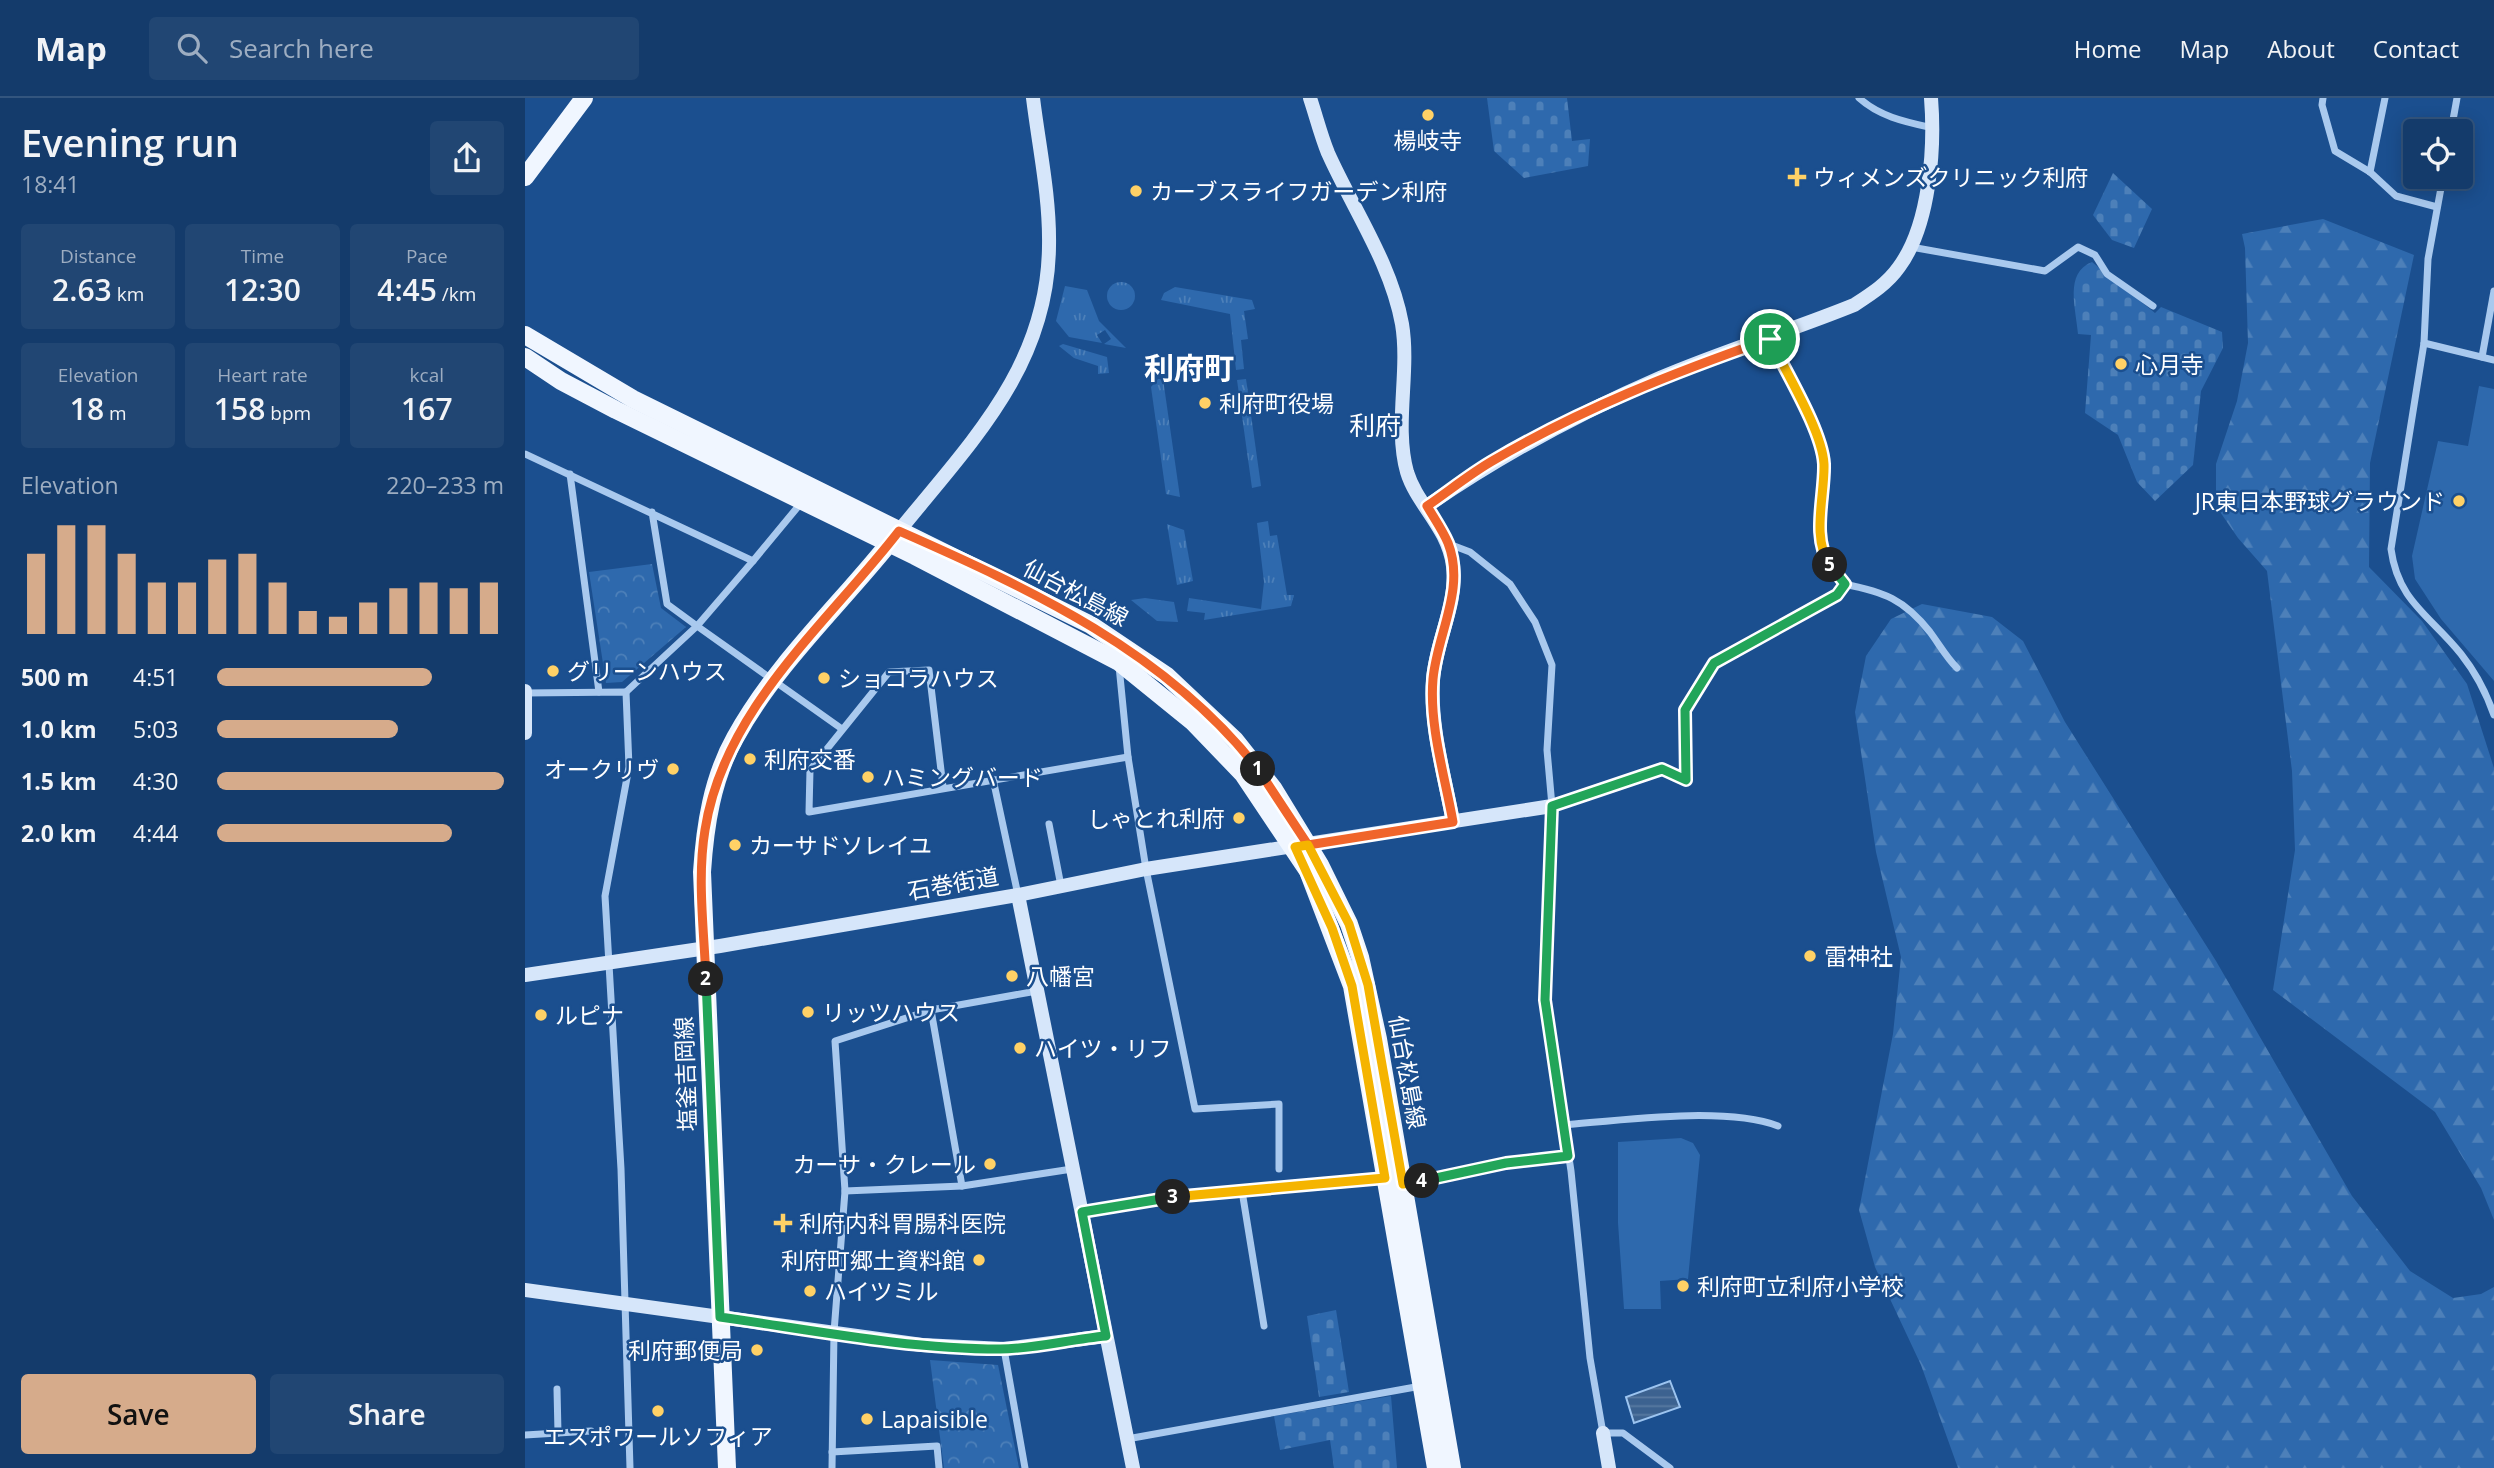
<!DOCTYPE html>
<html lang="en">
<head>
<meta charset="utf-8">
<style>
	:root { --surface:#143b6b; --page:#214673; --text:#f1f3f6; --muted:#9dadc1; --line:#33557e; --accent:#d6ab8b }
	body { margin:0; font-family:"Open Sans","Noto Sans JP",sans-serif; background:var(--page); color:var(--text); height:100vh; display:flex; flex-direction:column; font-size:26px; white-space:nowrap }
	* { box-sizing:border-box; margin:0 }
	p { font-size:23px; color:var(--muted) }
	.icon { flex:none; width:38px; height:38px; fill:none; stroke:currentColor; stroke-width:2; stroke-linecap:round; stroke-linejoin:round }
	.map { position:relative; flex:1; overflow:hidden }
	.drawer { display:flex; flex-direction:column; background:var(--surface); width:525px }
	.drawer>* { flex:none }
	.tools { position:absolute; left:1878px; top:21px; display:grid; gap:14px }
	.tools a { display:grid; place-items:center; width:70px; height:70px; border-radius:7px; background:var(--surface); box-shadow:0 4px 18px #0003,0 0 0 2px var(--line); font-size:35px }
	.pin { position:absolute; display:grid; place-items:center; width:60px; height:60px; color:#fff; margin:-30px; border:4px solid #fff; border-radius:50%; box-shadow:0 2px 7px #0007 }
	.km { position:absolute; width:35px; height:35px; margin:-18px; border-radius:50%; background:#222; color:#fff; font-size:19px; line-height:35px; text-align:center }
	.round { display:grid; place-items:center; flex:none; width:74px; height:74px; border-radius:7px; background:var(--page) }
	.summary { display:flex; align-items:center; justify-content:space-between; height:119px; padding:0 21px }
	h1 { font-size:38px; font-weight:600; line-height:52px }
	.metrics { display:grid; grid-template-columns:repeat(3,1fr); gap:10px; height:119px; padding:7px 21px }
	.metrics div { display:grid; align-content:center; border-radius:7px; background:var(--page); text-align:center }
	.metrics b { font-size:30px; font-weight:600 }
	.metrics small { font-size:19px; font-weight:400 }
	.metrics p { font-size:19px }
	.chart { height:196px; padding:14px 21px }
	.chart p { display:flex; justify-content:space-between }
	.chart svg { width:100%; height:126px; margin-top:7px; stroke:var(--accent); stroke-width:6 }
	.cta { display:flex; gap:14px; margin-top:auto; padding:14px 21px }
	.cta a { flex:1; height:80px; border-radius:7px; background:var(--accent); color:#111; font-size:28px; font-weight:600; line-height:80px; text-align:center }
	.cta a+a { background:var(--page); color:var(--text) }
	ul { padding:0 21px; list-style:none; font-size:23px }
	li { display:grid; grid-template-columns:112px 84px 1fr; align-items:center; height:52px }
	li i { height:18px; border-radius:9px; background:var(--accent) }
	header { display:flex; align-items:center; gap:42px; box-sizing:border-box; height:98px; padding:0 35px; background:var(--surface); border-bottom:2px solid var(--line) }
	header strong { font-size:33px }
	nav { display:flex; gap:38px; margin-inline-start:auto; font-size:24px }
	.search { width:490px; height:63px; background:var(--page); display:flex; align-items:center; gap:18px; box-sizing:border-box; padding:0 24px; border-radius:7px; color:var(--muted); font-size:26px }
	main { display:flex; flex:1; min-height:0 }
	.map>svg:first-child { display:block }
	.grass { fill:url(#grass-tufts) }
	.forest { fill:url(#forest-firs) }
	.cemetery { fill:url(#cemetery-stones) }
	.park { fill:url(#park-crowns) }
	.garden { fill:#2e69ad }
	.water { fill:url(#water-rules); stroke:#9cc4f0; stroke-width:2 }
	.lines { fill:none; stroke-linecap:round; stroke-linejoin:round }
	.street { stroke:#a9c9ee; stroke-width:7 }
	.secondary { stroke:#d6e6fa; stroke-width:14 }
	.primary { stroke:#f0f6ff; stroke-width:18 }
	.split-1-casing { stroke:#fff; stroke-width:14 }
	.split-2-casing { stroke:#fff; stroke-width:14 }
	.split-3-casing { stroke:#fff; stroke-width:14 }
	.split-4-casing { stroke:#fff; stroke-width:14 }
	.split-5-casing { stroke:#fff; stroke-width:14 }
	.split-6-casing { stroke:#fff; stroke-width:14 }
	.split-1 { stroke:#f0652b; stroke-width:9 }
	.split-2 { stroke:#f0652b; stroke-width:9 }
	.split-3 { stroke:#22a559; stroke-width:9 }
	.split-4 { stroke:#f5b400; stroke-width:9 }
	.split-5 { stroke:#22a559; stroke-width:9 }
	.split-6 { stroke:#f5b400; stroke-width:9 }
	.poi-dot { fill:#ffd166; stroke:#1b4f8f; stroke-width:2.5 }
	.labels { text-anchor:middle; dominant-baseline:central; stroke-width:5; stroke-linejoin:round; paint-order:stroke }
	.poi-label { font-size:23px; fill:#fff; stroke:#1b4f8f; text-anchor:start }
	.street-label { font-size:23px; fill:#fff; stroke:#1b4f8f }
	.quarter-label { font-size:26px; fill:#fff; stroke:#1b4f8f }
	.district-label { font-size:30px; font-weight:bold; fill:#fff; stroke:#1b4f8f }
</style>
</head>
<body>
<header>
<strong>Map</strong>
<div class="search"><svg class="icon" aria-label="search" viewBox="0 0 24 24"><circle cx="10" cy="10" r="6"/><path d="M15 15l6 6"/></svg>Search here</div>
<nav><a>Home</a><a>Map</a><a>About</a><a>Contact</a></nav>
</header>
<main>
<section class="drawer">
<div class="summary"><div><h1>Evening run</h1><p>18:41</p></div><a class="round"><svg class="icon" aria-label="share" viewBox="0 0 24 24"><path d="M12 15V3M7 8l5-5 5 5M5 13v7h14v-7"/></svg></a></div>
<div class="metrics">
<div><p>Distance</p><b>2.63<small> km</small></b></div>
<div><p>Time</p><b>12:30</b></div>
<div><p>Pace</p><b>4:45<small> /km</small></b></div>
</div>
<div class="metrics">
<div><p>Elevation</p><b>18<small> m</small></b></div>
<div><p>Heart rate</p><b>158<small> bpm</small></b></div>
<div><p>kcal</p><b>167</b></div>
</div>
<div class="chart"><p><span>Elevation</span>220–233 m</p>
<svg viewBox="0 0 160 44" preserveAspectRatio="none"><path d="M5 44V16M15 44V6M25 44V6M35 44V16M45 44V26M55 44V26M65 44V18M75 44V16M85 44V26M95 44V36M105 44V38M115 44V33M125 44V28M135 44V26M145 44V28M155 44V26"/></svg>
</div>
<ul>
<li><b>500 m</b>4:51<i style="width:75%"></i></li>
<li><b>1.0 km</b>5:03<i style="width:63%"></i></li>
<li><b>1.5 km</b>4:30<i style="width:100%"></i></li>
<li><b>2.0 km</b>4:44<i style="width:82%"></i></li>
</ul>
<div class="cta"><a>Save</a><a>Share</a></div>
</section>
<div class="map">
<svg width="1969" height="1370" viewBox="0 0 1969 1370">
	<defs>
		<pattern id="grass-tufts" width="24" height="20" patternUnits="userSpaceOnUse" patternTransform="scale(1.75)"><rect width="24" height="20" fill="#2e69ad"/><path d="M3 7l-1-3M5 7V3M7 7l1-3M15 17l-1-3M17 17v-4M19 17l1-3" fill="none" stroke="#4d80b9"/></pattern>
		<pattern id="forest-firs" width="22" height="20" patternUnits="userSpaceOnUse" patternTransform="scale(1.75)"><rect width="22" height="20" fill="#2e69ad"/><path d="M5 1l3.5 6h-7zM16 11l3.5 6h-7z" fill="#4d80b9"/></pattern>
		<pattern id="cemetery-stones" width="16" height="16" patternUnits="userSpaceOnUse" patternTransform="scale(1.75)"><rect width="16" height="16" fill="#2e69ad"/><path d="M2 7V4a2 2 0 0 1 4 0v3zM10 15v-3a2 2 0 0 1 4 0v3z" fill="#4d80b9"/></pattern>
		<pattern id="park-crowns" width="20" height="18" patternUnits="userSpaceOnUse" patternTransform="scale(1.75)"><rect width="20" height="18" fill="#2e69ad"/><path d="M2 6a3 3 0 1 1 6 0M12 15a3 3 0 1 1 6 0" fill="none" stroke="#4d80b9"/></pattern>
		<pattern id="water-rules" width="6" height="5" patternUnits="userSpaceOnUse" patternTransform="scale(1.75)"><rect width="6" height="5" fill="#3c6290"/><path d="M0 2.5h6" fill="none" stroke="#597aa1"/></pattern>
	</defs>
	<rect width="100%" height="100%" fill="#1b4f8f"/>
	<!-- grass -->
	<g class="grass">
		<circle cx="596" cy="198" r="14"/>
		<polygon points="540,188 562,192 574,223 601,250 579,246 586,241 580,232 572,237 577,245 544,239 531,223"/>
		<polygon points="650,189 727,202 730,211 719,213 723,241 716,242 719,271 711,272 705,216 636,202 639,195"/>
		<polygon points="538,246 582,259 584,275 573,276 573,268 549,260 534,248"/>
		<polygon points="633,281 638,281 655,399 641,396 626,289"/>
		<polygon points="721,281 736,388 727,390 712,282"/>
		<polygon points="743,423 745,438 752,437 762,497 769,497 766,508 679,522 680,515 662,513 664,500 736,511 739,484 732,425"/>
		<polygon points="642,426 659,432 668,483 652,487"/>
		<polygon points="620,500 649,504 653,524 632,523 606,502"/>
	</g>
	<!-- forest -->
	<g class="forest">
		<polygon points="1798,121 1889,157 1845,365 1844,469 1897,523 1942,586 1969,670 1969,1122 1956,1090 1910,1014 1748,892 1770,752 1767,673 1742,473 1713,440 1691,408 1691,366 1712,303 1723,245 1720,150 1717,136"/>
		<polygon points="1397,506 1467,519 1498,543 1540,624 1691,863 1827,1098 1885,1173 1928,1200 1956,1196 1969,1189 1969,1370 1433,1370 1396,1267 1350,1169 1334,1112 1368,936 1376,859 1351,754 1330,614 1341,558 1366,521"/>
	</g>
	<!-- cemetery -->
	<g class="cemetery">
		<polygon points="962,0 1042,0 1047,43 1065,41 1063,68 999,80 969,53"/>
		<polygon points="1588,75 1627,111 1609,150 1587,142 1568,117"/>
		<path d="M1567,164L1630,215L1636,209L1697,234L1698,250L1676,293L1668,367L1630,403L1612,384L1593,337L1560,315L1566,237L1553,236C1551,210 1539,175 1567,164Z"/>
		<polygon points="811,1212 824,1294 794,1299 782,1218"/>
		<polygon points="866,1298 872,1370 809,1370 805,1342 755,1352 749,1318"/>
	</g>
	<!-- park -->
	<g class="park">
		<polygon points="127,466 136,510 161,529 97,584 81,585 64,474"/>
		<polygon points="405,1262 473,1267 494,1370 419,1370"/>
	</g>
	<!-- garden -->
	<g class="garden">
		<polygon points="1954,288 1969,291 1969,583 1916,521 1890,481 1887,458 1913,343 1943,348"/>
		<polygon points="1156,1040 1168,1045 1175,1057 1163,1181 1135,1183 1136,1211 1099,1211 1093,1125 1093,1044"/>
	</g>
	<!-- water -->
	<polygon class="water" points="1145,1283 1155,1309 1109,1325 1101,1299"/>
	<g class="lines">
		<!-- street -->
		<g class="street">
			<path d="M1334,0C1355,19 1381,24 1408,30"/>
			<polyline points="1798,0 1797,7 1810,53 1845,74 1871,98 1912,109"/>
			<polyline points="1926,33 1932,0"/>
			<polyline points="1845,74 1860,0"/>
			<path d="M1918,79L1903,161L1899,245L1866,451C1873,504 1906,518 1936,556C1951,575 1961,594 1969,617"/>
			<polyline points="1386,149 1520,173 1553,149 1570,157 1582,176 1628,208"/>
			<path d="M1245,241C1263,278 1289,318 1298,358C1310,414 1277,429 1319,486C1359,494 1379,501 1405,534C1414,546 1421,559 1432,570"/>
			<polyline points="1899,245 1969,262"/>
			<polyline points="1957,259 1969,193"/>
			<polyline points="0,356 228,463 172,528 142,506 127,414"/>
			<polyline points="45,376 74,594"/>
			<polyline points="924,446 945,454 985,486 1010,524 1027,567 1022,652 1027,708 1020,902 1046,1073 1065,1260 1078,1335 1098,1335 1145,1370"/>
			<polyline points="228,463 276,405"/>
			<polyline points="594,568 603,659 621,771 670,1011 754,1006 754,1071"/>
			<polyline points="101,594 172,528 317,631"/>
			<polyline points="0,595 101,594 104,669 80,798 96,1071 105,1370"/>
			<polyline points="468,681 493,797"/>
			<polyline points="418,689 404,572 364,574 285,672 284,714 603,659"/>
			<polyline points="1027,708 1137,671 1161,682 1160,612 1189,565 1312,497 1319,486"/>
			<polyline points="524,726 536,788"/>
			<polyline points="406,912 437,1088"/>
			<path d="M1039,1027C1097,1022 1201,1008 1253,1028"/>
			<path d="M879,1085C934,1078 987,1064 1043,1058"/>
			<polyline points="320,1093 437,1088 547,1071"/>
			<polyline points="717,1093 739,1228"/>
			<polyline points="557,1114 652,1099 858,1080"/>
			<polyline points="479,1251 500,1370"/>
			<polyline points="32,1291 33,1335"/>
			<polyline points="0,1337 66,1333"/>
			<polyline points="602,1341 896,1288"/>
			<polyline points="307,1354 412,1348 414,1370"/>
			<polyline points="307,1370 309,1234 320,1093 310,943 406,912 512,893"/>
		</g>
		<!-- secondary -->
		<g class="secondary">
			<path d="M785,0C791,18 796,38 803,55C828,111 866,165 877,226C885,274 869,327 882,374C892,407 923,429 928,468C933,508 910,543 908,583C905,629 920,679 928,724"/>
			<path d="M902,408C976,357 1052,316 1135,280C1198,253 1265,233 1329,207C1346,196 1362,186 1374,169C1405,127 1410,50 1406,0"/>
			<path d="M374,433C445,345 523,269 524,148C525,99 514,49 508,0"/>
			<polyline points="0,593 0,635"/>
			<polyline points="493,797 608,1370"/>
			<polyline points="0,877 195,848 493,797 621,771 1027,708"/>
			<polyline points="0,1192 397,1247 479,1251 581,1238"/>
			<polyline points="1078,1335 1084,1370"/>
		</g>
		<!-- primary -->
		<g class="primary">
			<polyline points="0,79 59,0"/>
			<polyline points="0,237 108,301 566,527 642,578 710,642 748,690 795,767 824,826 835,859 853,941 927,1370"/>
			<polyline points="0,259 36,283 91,312 390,458 594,564 668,624 718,676 783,773 827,888 911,1370"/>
			<path d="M202,1370L177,774C180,728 187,681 210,640C251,565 318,504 370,438"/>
		</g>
	</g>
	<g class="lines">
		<!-- split-1 casing -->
		<g class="split-1-casing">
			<path id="split-1" d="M733,671L783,747L928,724C920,679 904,627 908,581C912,536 941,491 923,445C918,433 909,420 902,408C924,393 946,375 969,362C1056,311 1150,274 1245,241"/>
		</g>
		<!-- split-2 casing -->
		<g class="split-2-casing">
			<path id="split-2" d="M181,881C179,832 172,780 180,732C199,610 302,526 374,433C506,491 643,555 733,671"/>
		</g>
		<!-- split-3 casing -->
		<g class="split-3-casing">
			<path id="split-3" d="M181,881L195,1219C287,1232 382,1251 475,1251C510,1251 546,1241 581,1238L557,1114L648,1099"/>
		</g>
		<!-- split-4 casing -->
		<g class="split-4-casing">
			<polyline id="split-4" points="648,1099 860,1080 827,888 807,830 770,749 783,747 824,826 843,887 878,1086 897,1083"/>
		</g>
		<!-- split-5 casing -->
		<g class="split-5-casing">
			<polyline id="split-5" points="897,1083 981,1065 1043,1058 1020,902 1027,708 1137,671 1161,682 1160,612 1189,565 1312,497 1320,486 1305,467"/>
		</g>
		<!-- split-6 casing -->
		<g class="split-6-casing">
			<path id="split-6" d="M1245,241C1260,273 1297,332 1299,366C1300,397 1286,440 1305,467"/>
		</g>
		<!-- split-1 -->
		<use href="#split-1" class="split-1"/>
		<!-- split-2 -->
		<use href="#split-2" class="split-2"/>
		<!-- split-3 -->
		<use href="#split-3" class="split-3"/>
		<!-- split-4 -->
		<use href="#split-4" class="split-4"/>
		<!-- split-5 -->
		<use href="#split-5" class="split-5"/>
		<!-- split-6 -->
		<use href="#split-6" class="split-6"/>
	</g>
	<!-- markers -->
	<g class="poi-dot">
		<circle cx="903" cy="17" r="7"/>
		<path d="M1268.5 68.5h7v7h7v7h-7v7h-7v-7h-7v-7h7z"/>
		<circle cx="611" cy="93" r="7"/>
		<circle cx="1596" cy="266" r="7"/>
		<circle cx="680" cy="305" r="7"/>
		<circle cx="1934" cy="403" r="7"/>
		<circle cx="28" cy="573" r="7"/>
		<circle cx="299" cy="580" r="7"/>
		<circle cx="225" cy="661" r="7"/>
		<circle cx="148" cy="671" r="7"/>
		<circle cx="343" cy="679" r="7"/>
		<circle cx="714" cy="720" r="7"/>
		<circle cx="210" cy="747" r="7"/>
		<circle cx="1285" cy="858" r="7"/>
		<circle cx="487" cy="878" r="7"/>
		<circle cx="283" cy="914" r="7"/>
		<circle cx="16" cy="917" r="7"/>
		<circle cx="495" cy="950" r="7"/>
		<circle cx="465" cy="1066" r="7"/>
		<path d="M254.5 1114.5h7v7h7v7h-7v7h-7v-7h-7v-7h7z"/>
		<circle cx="454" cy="1162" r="7"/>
		<circle cx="1158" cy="1188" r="7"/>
		<circle cx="285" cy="1193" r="7"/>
		<circle cx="232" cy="1252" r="7"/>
		<circle cx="133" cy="1313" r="7"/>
		<circle cx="342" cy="1321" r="7"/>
	</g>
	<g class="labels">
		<!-- poi labels -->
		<g class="poi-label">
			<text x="903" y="42" text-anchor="middle">楊岐寺</text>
			<text x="1288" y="79">ウィメンズクリニック利府</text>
			<text x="625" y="93">カーブスライフガーデン利府</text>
			<text x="1610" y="266">心月寺</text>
			<text x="694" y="305">利府町役場</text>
			<text x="1920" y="403" text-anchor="end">JR東日本野球グラウンド</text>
			<text x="42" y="573">グリーンハウス</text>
			<text x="313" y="580">ショコラハウス</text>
			<text x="239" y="661">利府交番</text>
			<text x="134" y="671" text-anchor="end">オークリヴ</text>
			<text x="357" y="679">ハミングバード</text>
			<text x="700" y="720" text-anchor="end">しゃとれ利府</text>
			<text x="224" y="747">カーサドソレイユ</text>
			<text x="1299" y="858">雷神社</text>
			<text x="501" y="878">八幡宮</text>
			<text x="297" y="914">リッツハウス</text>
			<text x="30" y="917">ルピナ</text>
			<text x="509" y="950">ハイツ・リフ</text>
			<text x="451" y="1066" text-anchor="end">カーサ・クレール</text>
			<text x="274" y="1125">利府内科胃腸科医院</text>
			<text x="440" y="1162" text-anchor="end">利府町郷土資料館</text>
			<text x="1172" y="1188">利府町立利府小学校</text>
			<text x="299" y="1193">ハイツミル</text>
			<text x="218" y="1252" text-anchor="end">利府郵便局</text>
			<text x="356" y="1321">Lapaisible</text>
			<text x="133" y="1338" text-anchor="middle">エスポワールソフィア</text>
		</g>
		<!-- street labels -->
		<g class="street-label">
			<text transform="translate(551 494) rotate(28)">仙台松島線</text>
			<text transform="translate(428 785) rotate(-10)">石巻街道</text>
			<text transform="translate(883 974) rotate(80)">仙台松島線</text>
			<text transform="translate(160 976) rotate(-92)">塩釜吉岡線</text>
		</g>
		<!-- quarter labels -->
		<g class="quarter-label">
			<text x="850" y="327">利府</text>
		</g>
		<!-- district labels -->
		<g class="district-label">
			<text x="664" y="269">利府町</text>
		</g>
	</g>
</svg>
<div class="tools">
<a><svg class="icon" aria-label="locate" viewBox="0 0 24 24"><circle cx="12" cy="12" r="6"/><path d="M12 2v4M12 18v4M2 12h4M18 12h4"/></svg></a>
</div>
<div class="pin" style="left:1245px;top:241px;background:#1e9e55"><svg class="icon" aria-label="arrive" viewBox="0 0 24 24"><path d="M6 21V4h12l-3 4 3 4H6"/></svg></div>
<b class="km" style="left:733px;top:671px">1</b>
<b class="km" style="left:181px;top:881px">2</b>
<b class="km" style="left:648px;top:1099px">3</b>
<b class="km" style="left:897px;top:1083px">4</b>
<b class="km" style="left:1305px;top:467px">5</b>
</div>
</main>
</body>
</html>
